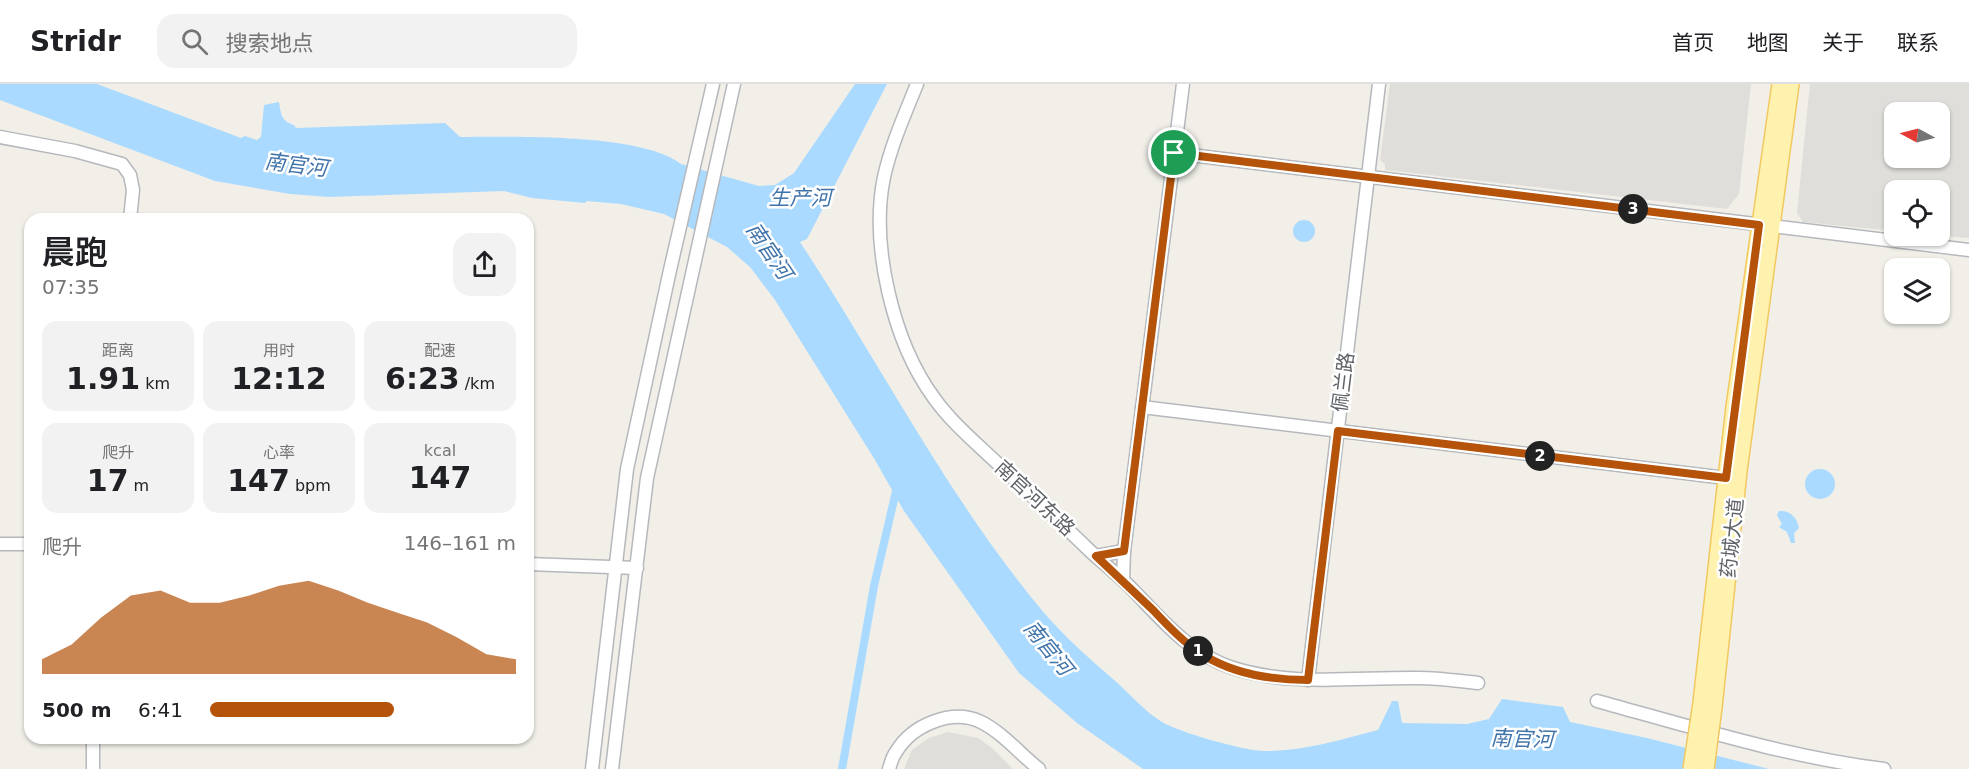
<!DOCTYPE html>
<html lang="zh">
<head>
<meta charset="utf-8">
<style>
	:root { --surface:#fff; --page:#f2f2f2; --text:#202124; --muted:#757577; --line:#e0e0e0; --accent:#b45309 }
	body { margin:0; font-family:"DejaVu Sans","Noto Sans SC",sans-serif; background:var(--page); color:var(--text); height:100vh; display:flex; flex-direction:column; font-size:22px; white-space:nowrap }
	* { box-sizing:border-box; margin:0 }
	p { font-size:20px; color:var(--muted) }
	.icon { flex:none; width:33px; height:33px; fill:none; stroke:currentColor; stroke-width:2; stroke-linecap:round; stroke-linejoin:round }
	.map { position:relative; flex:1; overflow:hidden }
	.side { position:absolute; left:24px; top:129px; width:510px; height:531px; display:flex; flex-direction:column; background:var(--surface); border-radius:18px; box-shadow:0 2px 4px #0004 }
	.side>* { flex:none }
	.needle { width:39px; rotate:277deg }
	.fabs { position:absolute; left:1884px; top:18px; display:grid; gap:12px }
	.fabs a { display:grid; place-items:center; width:66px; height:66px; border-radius:12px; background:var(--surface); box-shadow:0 2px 4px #0004; font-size:30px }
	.pin { position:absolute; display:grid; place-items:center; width:51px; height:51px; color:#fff; margin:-26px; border:3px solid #fff; border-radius:50%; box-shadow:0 2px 6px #0007 }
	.km { position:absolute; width:30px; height:30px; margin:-15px; border-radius:50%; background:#222; color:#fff; font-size:16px; line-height:30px; text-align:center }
	.round { display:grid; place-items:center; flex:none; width:63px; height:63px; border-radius:18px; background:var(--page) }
	.overview { display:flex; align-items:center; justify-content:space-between; height:102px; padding:0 18px }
	h1 { font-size:33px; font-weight:600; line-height:45px }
	.metrics { display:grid; grid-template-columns:repeat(3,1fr); gap:9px; height:102px; padding:6px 18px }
	.metrics div { display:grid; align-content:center; border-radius:15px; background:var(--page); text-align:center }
	.metrics b { font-size:30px; font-weight:600 }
	.metrics small { font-size:16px; font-weight:400 }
	.metrics p { font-size:16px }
	.chart { height:168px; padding:12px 18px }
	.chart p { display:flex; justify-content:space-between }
	.chart svg { width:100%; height:108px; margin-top:6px; fill:var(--accent); opacity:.7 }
	ul { padding:0 18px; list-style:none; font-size:20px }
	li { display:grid; grid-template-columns:96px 72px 1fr; align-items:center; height:45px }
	li i { height:15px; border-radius:8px; background:var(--accent) }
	header { display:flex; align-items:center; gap:36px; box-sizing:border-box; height:84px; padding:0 30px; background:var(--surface); border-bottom:2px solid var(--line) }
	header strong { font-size:28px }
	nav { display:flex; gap:33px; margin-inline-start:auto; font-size:21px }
	.search { width:420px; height:54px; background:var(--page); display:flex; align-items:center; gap:15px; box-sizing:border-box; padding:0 21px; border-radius:18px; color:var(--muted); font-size:22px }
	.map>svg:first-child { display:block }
	.industrial { fill:#e0deda; fill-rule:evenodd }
	.water { fill:#aadaff }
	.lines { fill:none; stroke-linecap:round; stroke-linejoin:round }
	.canal { stroke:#aadaff; stroke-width:8 }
	.minor-casing { stroke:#b5b8bc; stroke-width:15 }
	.major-casing { stroke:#f2c960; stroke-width:18 }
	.minor { stroke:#fff; stroke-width:12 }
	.major { stroke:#fff2af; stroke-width:15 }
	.major-bridge-casing { stroke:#f2c960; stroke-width:18; stroke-linecap:butt }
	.major-bridge { stroke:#fff2af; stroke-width:15 }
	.route-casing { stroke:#fff; stroke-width:12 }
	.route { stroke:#b45309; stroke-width:8 }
	.labels { text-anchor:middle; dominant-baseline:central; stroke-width:5; stroke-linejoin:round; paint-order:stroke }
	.street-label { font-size:20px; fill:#5f6368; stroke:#fff }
	.water-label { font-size:21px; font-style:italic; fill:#4174aa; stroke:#fff }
</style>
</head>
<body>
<header>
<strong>Stridr</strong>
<div class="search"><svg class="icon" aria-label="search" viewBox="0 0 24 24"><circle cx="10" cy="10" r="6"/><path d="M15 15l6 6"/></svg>搜索地点</div>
<nav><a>首页</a><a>地图</a><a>关于</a><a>联系</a></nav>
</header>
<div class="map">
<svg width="1969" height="685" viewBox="0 0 1969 685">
	<rect width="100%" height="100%" fill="#f1efe8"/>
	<!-- industrial -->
	<g class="industrial">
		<polygon points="1390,0 1751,0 1739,110 1727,125 1385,86 1385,80 1380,76"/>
		<path d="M1810,0H1969V154L1939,152L1940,106H1894V147L1803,138L1797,129ZM1940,28V74H1894V28Z"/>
		<polygon points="948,648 978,654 993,665 1013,685 904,685 912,666 929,654"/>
	</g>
	<!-- water -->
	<g class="water">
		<path d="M0,0H97L241,54L245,52L257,56L261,53L264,21L279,18C281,30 281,37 294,41L296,44L445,39L460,53C513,53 641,49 681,80L759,102L775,101L794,89L855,0H887L807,155L800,158C881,281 949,416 1045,530C1066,554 1090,575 1114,596C1129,609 1144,627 1162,638C1178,648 1242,666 1262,667C1301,668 1340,656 1378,646L1392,617H1398L1402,639L1467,640L1489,635L1502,615L1563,623L1570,638L1647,654L1769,685H1143L1077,639L1019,589L904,427L875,376L775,216L750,183L727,163L664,130L621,120L587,117L585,119L532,114L504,107L329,113L290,110L215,97L0,16Z"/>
		<circle cx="1304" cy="147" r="11"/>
		<circle cx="1820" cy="400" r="15"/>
		<path d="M1779,427C1790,426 1797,433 1799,444L1794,449L1795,459H1791L1787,448L1779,443L1782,440L1777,431Z"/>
	</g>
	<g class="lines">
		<!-- canal -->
		<polyline class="canal" points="842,685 874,502 897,403"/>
		<!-- minor casing -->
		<g class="minor-casing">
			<g id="minor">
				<path d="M917,0C905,30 891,61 884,93C870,161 893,258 934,314C951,338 975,358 996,378C1027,407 1058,436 1089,466C1103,479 1119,492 1133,506C1162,536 1191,571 1233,584C1293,603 1356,593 1419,594C1438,594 1458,597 1478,599"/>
				<polyline points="0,53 75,67 122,80 130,91 133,106 130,135"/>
				<polyline points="1174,69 1969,166"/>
				<polyline points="1142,323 1726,394"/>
				<polyline points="0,460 30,460"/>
				<polyline points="1096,472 1124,467"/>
				<polyline points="528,480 637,484"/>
				<polyline points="1123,496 1124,467 1183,0"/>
				<polyline points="1308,596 1379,0"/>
				<path d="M1597,617C1692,643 1787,673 1884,685"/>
				<polyline points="93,654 93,685"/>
				<polyline points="592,685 627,385 670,186 713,0"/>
				<polyline points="612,685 647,394 734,0"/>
				<path d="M889,685C891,679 892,673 896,668C912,641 952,624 981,638C1003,649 1020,670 1039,685"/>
			</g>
		</g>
		<!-- major casing -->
		<g class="major-casing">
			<g id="major">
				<polyline points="1701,619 1734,323 1780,0"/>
				<polyline points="1714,623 1739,387 1791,0"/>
			</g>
		</g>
		<!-- minor -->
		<use href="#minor" class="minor"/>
		<!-- major -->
		<use href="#major" class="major"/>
		<!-- major-bridge casing -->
		<g class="major-bridge-casing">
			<g id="major-bridge">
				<polyline points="1691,685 1701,619"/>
				<polyline points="1706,685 1714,623"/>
			</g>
		</g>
		<!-- major-bridge -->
		<use href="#major-bridge" class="major-bridge"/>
	</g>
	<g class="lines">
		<!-- route casing -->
		<g class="route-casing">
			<path id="route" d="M1174,69L1759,141L1726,394L1338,347L1308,596C1274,596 1235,590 1205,572C1185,560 1169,543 1153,526C1134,508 1115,490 1096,472L1124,467Z"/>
		</g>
		<!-- route -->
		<use href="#route" class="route"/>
	</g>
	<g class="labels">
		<!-- street labels -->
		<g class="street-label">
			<text transform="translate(1343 298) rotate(-83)">佩兰路</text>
			<text transform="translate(1035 414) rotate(43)">南官河东路</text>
			<text transform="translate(1732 454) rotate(-84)">药城大道</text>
		</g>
		<!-- water labels -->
		<g class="water-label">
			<text transform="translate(296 81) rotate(7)">南官河</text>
			<text x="800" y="114">生产河</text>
			<text transform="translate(769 167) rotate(56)">南官河</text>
			<text transform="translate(1048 564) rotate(51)">南官河</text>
			<text transform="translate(1522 655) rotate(2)">南官河</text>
		</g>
	</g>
</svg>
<div class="fabs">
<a><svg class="needle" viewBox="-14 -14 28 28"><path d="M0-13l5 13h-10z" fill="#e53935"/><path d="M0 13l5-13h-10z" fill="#757577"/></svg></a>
<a><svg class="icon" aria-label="locate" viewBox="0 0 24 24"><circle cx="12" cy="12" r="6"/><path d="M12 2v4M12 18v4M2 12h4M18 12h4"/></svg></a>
<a><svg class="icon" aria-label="layers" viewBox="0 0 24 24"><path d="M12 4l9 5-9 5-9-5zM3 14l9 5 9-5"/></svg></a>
</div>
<div class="pin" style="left:1174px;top:69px;background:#1e9e55"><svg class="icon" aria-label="arrive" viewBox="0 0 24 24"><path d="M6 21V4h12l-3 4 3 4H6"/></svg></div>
<b class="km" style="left:1198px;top:567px">1</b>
<b class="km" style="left:1540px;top:372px">2</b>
<b class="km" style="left:1633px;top:125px">3</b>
<section class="side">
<div class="overview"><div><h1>晨跑</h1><p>07:35</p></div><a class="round"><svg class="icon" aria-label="share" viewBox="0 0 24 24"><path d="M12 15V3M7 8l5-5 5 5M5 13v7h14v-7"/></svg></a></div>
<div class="metrics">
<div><p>距离</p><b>1.91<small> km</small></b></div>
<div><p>用时</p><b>12:12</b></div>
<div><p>配速</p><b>6:23<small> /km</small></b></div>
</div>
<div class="metrics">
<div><p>爬升</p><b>17<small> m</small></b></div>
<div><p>心率</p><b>147<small> bpm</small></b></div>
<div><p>kcal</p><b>147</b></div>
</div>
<div class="chart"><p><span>爬升</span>146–161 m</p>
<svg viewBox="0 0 160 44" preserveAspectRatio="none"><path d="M0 44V38L10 32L20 21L30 12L40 10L50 15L60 15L70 12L80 8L90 6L100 10L110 15L120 19L130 23L140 29L150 36L160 38V44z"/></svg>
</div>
<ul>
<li><b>500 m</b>6:41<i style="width:60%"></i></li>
</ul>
</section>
</div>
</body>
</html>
